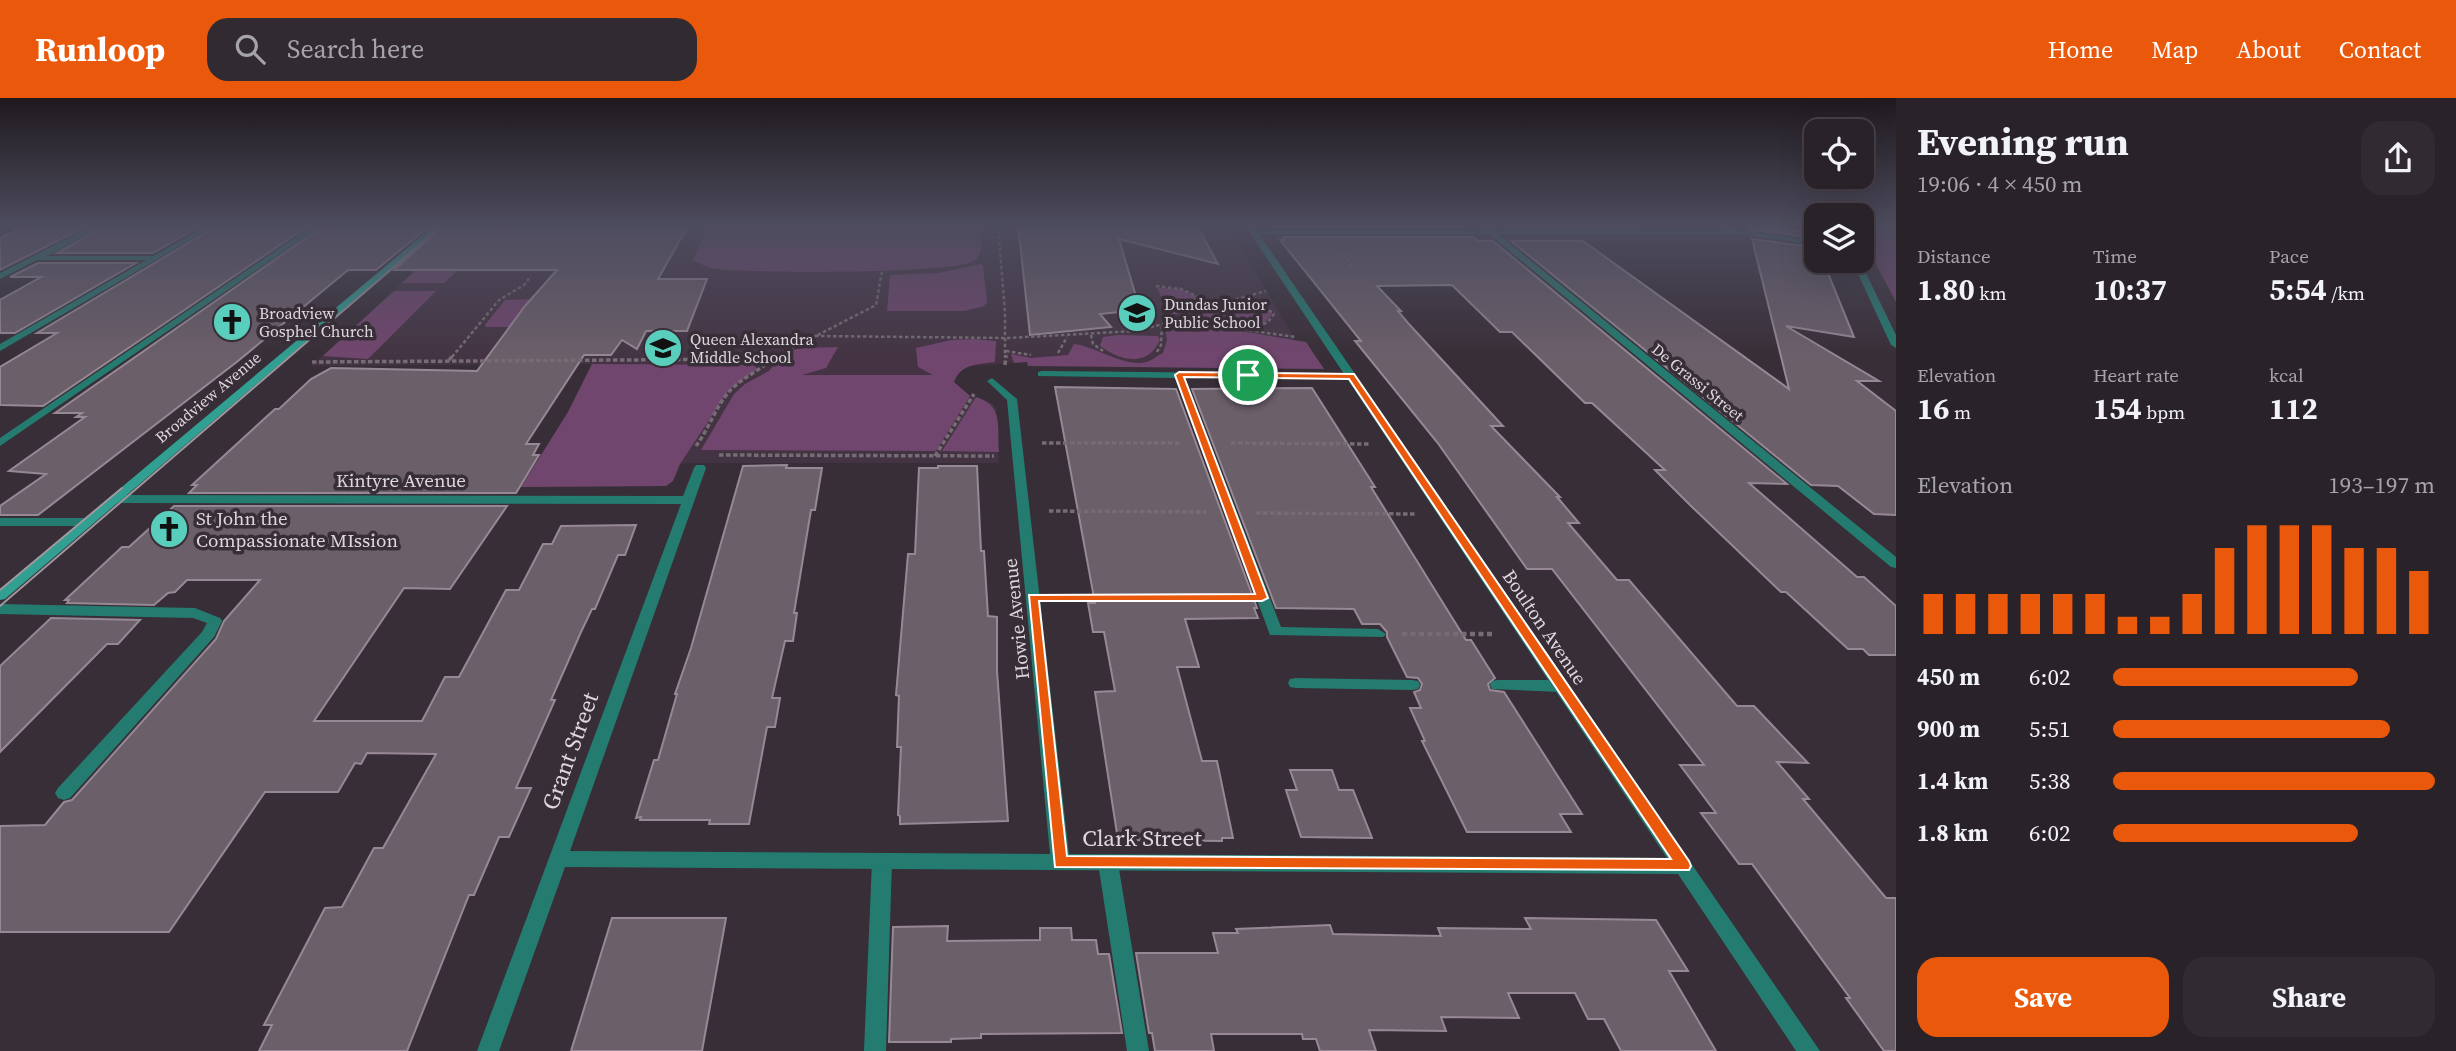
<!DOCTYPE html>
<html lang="en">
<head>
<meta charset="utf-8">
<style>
	:root { --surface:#2a2229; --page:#322a31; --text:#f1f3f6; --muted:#a5a4a8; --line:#463f46; --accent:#ea580c }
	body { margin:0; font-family:"Source Serif 4",serif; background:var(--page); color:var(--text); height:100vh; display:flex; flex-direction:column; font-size:26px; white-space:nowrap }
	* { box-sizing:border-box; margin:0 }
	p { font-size:23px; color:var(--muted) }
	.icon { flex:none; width:38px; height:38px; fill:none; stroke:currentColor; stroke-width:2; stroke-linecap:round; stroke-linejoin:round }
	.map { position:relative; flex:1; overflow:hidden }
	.drawer { display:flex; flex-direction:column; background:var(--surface); width:560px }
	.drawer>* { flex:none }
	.controls { position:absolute; left:1804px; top:21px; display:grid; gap:14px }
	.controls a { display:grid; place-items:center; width:70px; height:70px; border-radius:14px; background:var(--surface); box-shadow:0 7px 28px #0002,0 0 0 2px var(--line); font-size:35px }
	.pin { position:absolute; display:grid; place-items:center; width:60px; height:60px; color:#fff; margin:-30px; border:4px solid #fff; border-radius:50%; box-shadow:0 2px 7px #0007 }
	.round { display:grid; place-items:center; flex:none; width:74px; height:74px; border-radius:21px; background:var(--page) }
	.overview { display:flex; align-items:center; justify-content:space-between; height:119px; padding:0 21px }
	h1 { font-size:38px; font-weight:700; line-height:52px }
	.metrics { display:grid; grid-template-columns:repeat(3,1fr); gap:10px; height:119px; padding:7px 21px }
	.metrics div { display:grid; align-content:center }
	.metrics b { font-size:30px; font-weight:700 }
	.metrics small { font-size:19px; font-weight:400 }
	.metrics p { font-size:19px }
	.chart { height:196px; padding:14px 21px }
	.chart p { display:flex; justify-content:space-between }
	.chart svg { width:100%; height:126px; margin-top:7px; stroke:var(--accent); stroke-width:6 }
	.cta { display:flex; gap:14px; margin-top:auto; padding:14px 21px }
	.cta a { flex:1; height:80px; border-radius:21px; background:var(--accent); color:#fff; font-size:28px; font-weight:700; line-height:80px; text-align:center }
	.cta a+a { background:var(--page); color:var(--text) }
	ul { padding:0 21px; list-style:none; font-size:23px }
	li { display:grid; grid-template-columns:112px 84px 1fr; align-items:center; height:52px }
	li i { height:18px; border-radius:9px; background:var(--accent) }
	header { display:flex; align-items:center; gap:42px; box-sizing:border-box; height:98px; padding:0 35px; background:var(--accent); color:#fff }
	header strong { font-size:33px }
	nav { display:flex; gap:38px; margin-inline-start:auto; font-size:24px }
	.search { width:490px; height:63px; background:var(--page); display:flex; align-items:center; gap:18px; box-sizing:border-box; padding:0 24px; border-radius:21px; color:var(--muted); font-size:26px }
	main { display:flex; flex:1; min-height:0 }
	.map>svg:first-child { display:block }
	.built { fill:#443443 }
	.green { fill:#71466e }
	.building { fill:#6b5f6a; stroke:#968995; stroke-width:2 }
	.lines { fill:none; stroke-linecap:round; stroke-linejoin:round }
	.path-far2 { stroke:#756c74; stroke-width:2.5; stroke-dasharray:3.5 2.5; stroke-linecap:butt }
	.path-far1 { stroke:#756c74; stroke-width:3.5; stroke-dasharray:4.5 2.5; stroke-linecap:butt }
	.path { stroke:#756c74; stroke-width:4.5; stroke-dasharray:5 3.5; stroke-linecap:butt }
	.lane { fill:#247b70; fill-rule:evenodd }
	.street { fill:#247b70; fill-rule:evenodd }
	.secondary { fill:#319f91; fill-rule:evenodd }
	.tram { stroke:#a0979f; stroke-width:2 }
	.route { fill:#ea580c; stroke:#fff; stroke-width:2; fill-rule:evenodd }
	.labels { text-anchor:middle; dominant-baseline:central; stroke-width:7; stroke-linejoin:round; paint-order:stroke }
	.far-poi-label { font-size:16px; fill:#ded7de; stroke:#382e37; text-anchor:start }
	.far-street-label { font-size:16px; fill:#ded7de; stroke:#382e37 }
	.street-label { font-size:19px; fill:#ded7de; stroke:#382e37 }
	.poi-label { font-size:19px; fill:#ded7de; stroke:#382e37; text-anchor:start }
	.near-street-label { font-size:23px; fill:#ded7de; stroke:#382e37 }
</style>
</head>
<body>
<header>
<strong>Runloop</strong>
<div class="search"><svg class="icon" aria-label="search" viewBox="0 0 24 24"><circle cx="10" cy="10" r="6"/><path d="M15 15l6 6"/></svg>Search here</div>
<nav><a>Home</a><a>Map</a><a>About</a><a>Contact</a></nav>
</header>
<main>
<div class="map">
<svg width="1896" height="953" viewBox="0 0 1896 953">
	<rect width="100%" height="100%" fill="#382e37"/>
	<!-- built -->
	<polygon class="built" points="466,126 1226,126 1295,241 1157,268 1028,268 1027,264 969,268 962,271 954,284 970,298 992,305 996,311 999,365 689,365 680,366 673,383 666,388 521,389 568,314 592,266 311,268"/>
	<!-- green -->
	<g class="green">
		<path d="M709,126H978C979,136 985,154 975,162C956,177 759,174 724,172L709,170L693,162Z"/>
		<polygon points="1496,126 1632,126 1637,129 1506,129"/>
		<polygon points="1862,126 1896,126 1896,204 1862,140"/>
		<polygon points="981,166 983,168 987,204 984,208 964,213 887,213 890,177 939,175"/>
		<polygon points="415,173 457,173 444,185 402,185"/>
		<polygon points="1157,190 1180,191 1209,204 1190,216 1170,216"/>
		<polygon points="394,193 436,193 368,261 323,258"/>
		<polygon points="529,201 527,229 486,229 485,227 505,202"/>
		<path d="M1235,204L1265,208L1272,215C1260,242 1216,229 1198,217L1215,209Z"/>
		<path d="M1195,222L1216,229L1306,244L1324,271L1028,268L1027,264L1014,265L1011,256L1031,260L1068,257L1074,246C1096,248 1128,272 1149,263C1154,261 1158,257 1163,255L1167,242L1165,231L1171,226Z"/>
		<path d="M1117,237L1158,238L1160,242C1147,270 1121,263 1100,248L1103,239Z"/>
		<path d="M974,241L996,243L995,264C979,266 960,266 954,284L970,298L936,353L701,352L734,296L745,286L769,273L785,254L801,250L838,249L826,270L802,277H933L918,269L916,250L951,242Z"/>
		<polygon points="592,266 756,267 756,272 729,292 680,366 673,383 666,388 521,389 568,314"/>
		<path d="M976,299C1004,307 997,329 999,354L942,353Z"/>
	</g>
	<!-- building -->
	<g class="building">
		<polygon points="30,126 91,126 0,172 0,140"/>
		<polygon points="108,126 204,126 153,155 57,155"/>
		<polygon points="220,126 311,126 43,308 0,307 0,269 57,235 37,235"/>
		<polygon points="326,126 432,126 376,172 348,172 238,263 38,417 0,417 0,408 46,376 9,373 85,319 76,319 82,315 55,315"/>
		<polygon points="446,126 689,126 658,181 707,181 687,233 646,233 637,251 622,242 611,257 584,257 526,346 539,346 533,357 539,357 516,395 189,395 197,387 192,387 275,311 279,311 311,281 331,270 477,273 525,208 557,172 394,172"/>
		<polygon points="1018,126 1196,126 1218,166 1119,141 1140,212 1100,216 1111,229 1030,237"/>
		<polygon points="1273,126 1458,126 1462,129 1275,129"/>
		<polygon points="1748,126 1805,134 1807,139 1749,131"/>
		<polygon points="1283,139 1473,139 1478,143 1493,143 1787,386 1749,385 1857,479 1864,479 1896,508 1896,557 1869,557 1863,551 1848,551 1786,494 1781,494 1690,407 1655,372 1665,372 1592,305 1585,305 1512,234 1500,234 1452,187 1377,188 1401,213 1398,213 1408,225 1503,328 1491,328 1560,399 1557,399 1579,425 1568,425 1617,482 1629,482 1737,608 1754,608 1808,665 1777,664 1809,701 1803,701 1886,800 1896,800 1896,953 1884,953 1846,900 1850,900 1752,766 1739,766 1701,715 1716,715 1680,667 1704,667 1552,471 1527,471 1437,344 1355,243 1361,243 1280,142 1285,142"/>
		<polygon points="1752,141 1812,149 1816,163 1823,163 1854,239 1786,228 1879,283 1857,283 1896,313 1896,417 1874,416 1838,388 1811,387 1511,143 1583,143 1789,291"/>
		<polygon points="38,165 136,165 15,235 0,235 0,202 41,179 10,179"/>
		<polygon points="1055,289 1176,291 1257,510 1254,510 1258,520 1185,521 1199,569 1177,569 1202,663 1217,663 1233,740 1222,740 1222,743 1118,742 1095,594 1115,593 1104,534 1093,534 1088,505 1095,505"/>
		<polygon points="1312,290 1375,389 1371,389 1466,542 1471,542 1495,580 1488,586 1490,592 1504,594 1582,716 1560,716 1571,734 1467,734 1422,643 1425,643 1410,610 1421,610 1414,594 1420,592 1422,586 1418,580 1407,579 1387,539 1387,534 1380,526 1362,526 1354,511 1276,510 1192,291"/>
		<polygon points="787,367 786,370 822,370 815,412 811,412 794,515 797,515 793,543 785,543 772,600 780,600 775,629 767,629 749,726 709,726 710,722 640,722 641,719 636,720 654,662 658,662 677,596 675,596 691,550 743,368"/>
		<polygon points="938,368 977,368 981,453 984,453 988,518 997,519 997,573 1008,723 900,726 900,718 898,717 901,649 897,649 899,598 896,597 908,456 915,456 919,370 938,370"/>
		<polygon points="174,408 507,408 450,491 404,490 314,623 422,623 445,579 459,579 506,492 519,492 543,446 552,446 561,428 636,427 625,457 618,457 595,511 592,511 581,534 551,602 555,602 516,690 531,690 509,739 499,739 474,797 469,797 407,953 259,953 272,927 264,927 325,810 342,809 374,750 383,750 436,656 367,655 361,666 355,665 338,694 265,694 169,834 0,834 0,728 45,727 64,704 72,702 216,541 224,523 260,482 187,482 175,494 168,495 154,507 67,505 69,502 65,502 122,449 129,449"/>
		<polygon points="51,520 140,522 118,546 107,546 0,654 0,568"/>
		<polygon points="1290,672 1332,672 1339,692 1353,692 1372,740 1301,739 1286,692 1297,692"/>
		<polygon points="612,820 726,820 702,953 571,953"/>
		<polygon points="1525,820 1656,822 1688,873 1669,873 1716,953 1621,953 1604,921 1588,921 1575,895 1508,895 1519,920 1441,919 1446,933 1369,932 1376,953 1320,953 1316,941 1303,941 1302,936 1211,936 1214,953 1155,953 1152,935 1149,935 1136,855 1218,855 1213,835 1238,835 1236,831 1330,827 1333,836 1441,838 1438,830 1531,831"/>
		<polygon points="948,828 947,843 1040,842 1040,830 1071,830 1072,842 1096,842 1098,856 1109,856 1122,935 981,936 981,940 951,941 951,944 889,944 893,829"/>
	</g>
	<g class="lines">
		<!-- path-far2 -->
		<g class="path-far2">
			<polyline points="998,126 1005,215 1005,259"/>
			<polyline points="1343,156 1353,169"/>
			<polyline points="1156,188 1181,191 1214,206"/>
			<polyline points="1235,203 1262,207 1274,216 1268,224 1252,231"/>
			<polyline points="1191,219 1217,228 1296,239"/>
			<polyline points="1091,237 1093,246 1103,253"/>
			<polyline points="815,238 1008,240 1135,233 1191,219 1215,207 1266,193"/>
			<polyline points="1006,253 1031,257"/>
			<polyline points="1157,254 1161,247 1162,226"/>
			<polyline points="1058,255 1067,239"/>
			<polyline points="452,259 499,202 524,187 531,178"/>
			<polyline points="775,259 876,207 882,173"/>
		</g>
		<!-- path-far1 -->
		<g class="path-far1">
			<polyline points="449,262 453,257"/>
			<polyline points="312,264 773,261"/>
			<polyline points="1005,267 1006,257"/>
			<polyline points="1042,345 1180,345"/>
			<polyline points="1231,345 1369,346"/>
			<path d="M696,348C708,332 717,307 728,295C739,281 763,271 777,257"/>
			<polyline points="719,357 994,358"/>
			<polyline points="935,358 974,296"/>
			<polyline points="1049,413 1206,414"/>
			<polyline points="1256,415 1416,416"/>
		</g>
		<!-- path -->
		<g class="path">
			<polyline points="1058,499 1238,500"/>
			<polyline points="1402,536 1494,536"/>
		</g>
		<!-- lane -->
		<g class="lane">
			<polygon points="96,126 106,126 47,158 155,158 159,160 155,162 37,162 0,181 0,175"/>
			<polygon points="315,126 324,126 0,348 0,340"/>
			<polygon points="1718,126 1727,126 1741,134 1734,136"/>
			<polygon points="1042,273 1355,276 1356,278 1351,281 1185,280 1281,529 1378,531 1386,536 1383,539 1270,537 1175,280 1038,278 1038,274"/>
			<polygon points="0,506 195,510 220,520 222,523 214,539 70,700 64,702 58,700 55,695 58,690 202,534 207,525 193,520 0,516"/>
			<polygon points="1296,580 1412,582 1418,583 1420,587 1418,591 1412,592 1296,590 1290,589 1288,585 1290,581"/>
			<polygon points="1498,582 1561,582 1567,584 1569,588 1567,592 1561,594 1492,591 1490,587 1492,583"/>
			<polygon points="882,755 889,757 892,763 886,953 864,953 872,763 875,757"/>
			<polygon points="1108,757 1115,759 1118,765 1149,953 1127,953 1098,765 1101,759"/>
		</g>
		<!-- street -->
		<g class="street">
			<polygon points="0,126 7,126 0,129"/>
			<polygon points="209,126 218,126 0,253 0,246"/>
			<polygon points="1244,126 1252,126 1256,132 1484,132 1488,130 1492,132 1737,132 1816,143 1816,147 1737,136 1498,136 1896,459 1896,470 1891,469 1489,136 1259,136 1820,953 1796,953 1678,776 565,769 499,953 477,953 681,406 115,405 109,401 115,397 683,398 694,370 696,367 704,367 706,370 570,753 1050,756 1007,302 987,283 992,280 1017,301 1069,756 1667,760"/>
			<polygon points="1852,163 1860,163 1896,237 1896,250 1891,247"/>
			<polygon points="0,420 88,420 95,424 88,428 0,428"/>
		</g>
		<!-- secondary -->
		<polygon class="secondary" points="436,126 444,126 5,501 0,502 0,491"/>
		<!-- tram -->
		<g class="tram">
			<polyline points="0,492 122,390"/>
			<polyline points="0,508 444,126"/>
		</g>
	</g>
	<!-- sky -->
	<linearGradient id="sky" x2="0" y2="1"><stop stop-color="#1f191e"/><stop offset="0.49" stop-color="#4d4c5e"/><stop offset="1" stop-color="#4d4c5e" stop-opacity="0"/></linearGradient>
	<rect width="1896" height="259" fill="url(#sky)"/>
	<!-- route -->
	<path class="route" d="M1179,274L1354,276L1689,763L1691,768L1689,772L1055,769L1029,497L1255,496L1175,277ZM1184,279L1349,281L1671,761L1067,758L1039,503H1262L1268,500Z"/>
	<!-- icons -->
	<defs>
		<g id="school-disc" transform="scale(2.0125)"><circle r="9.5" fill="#5acebd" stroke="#382e37"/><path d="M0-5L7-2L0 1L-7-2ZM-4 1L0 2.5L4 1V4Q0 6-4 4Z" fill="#111"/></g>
		<g id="church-disc" transform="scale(2.0125)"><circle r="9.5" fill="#5acebd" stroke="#382e37"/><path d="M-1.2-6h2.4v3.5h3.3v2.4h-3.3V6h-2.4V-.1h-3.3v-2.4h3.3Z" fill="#111"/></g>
	</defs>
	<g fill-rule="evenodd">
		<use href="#school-disc" x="1137" y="215"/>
		<use href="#church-disc" x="232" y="224"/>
		<use href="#school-disc" x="663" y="250"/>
		<use href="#church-disc" x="169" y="431"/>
	</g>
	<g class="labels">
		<!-- far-poi labels -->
		<g class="far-poi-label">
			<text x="1164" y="206">Dundas Junior<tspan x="1164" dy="18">Public School</tspan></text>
			<text x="259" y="215">Broadview<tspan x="259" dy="18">Gosphel Church</tspan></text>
			<text x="690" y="241">Queen Alexandra<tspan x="690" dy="18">Middle School</tspan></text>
		</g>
		<!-- far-street labels -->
		<g class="far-street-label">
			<text transform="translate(1698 284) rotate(39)">De Grassi Street</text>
			<text transform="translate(208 299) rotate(-40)">Broadview Avenue</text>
		</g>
		<!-- street labels -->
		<g class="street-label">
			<text x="401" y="382">Kintyre Avenue</text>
			<text transform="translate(1016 521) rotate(-96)">Howie Avenue</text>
			<text transform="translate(1545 529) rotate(56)">Boulton Avenue</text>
		</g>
		<!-- poi labels -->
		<g class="poi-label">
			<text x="196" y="420">St John the<tspan x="196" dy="22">Compassionate MIssion</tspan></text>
		</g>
		<!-- near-street labels -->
		<g class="near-street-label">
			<text transform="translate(570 653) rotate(-70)">Grant Street</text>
			<text x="1142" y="740">Clark Street</text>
		</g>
	</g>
</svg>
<div class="controls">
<a><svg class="icon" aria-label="locate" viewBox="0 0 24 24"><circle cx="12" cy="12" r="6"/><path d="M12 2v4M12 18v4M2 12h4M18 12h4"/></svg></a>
<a><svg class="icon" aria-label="layers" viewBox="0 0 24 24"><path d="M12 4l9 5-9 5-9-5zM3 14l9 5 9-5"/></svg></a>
</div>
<div class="pin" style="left:1248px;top:277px;background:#1e9e55"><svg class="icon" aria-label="arrive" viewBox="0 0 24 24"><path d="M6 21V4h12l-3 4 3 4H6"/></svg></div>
</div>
<section class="drawer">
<div class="overview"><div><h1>Evening run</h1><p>19:06 · 4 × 450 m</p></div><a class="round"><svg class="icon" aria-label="share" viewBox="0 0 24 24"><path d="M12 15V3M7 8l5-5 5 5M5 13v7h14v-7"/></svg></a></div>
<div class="metrics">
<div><p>Distance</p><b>1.80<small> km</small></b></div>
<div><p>Time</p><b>10:37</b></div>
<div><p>Pace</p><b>5:54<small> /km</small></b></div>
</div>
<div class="metrics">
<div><p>Elevation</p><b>16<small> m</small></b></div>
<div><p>Heart rate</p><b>154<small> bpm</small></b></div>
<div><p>kcal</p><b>112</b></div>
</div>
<div class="chart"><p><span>Elevation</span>193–197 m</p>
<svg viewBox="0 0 160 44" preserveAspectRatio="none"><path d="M5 44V30M15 44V30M25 44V30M35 44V30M45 44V30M55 44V30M65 44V38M75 44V38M85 44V30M95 44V14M105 44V6M115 44V6M125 44V6M135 44V14M145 44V14M155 44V22"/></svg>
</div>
<ul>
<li><b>450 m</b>6:02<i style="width:76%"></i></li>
<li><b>900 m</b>5:51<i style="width:86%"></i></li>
<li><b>1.4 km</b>5:38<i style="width:100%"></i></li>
<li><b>1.8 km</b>6:02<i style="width:76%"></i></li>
</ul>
<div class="cta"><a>Save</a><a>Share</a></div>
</section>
</main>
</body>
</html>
